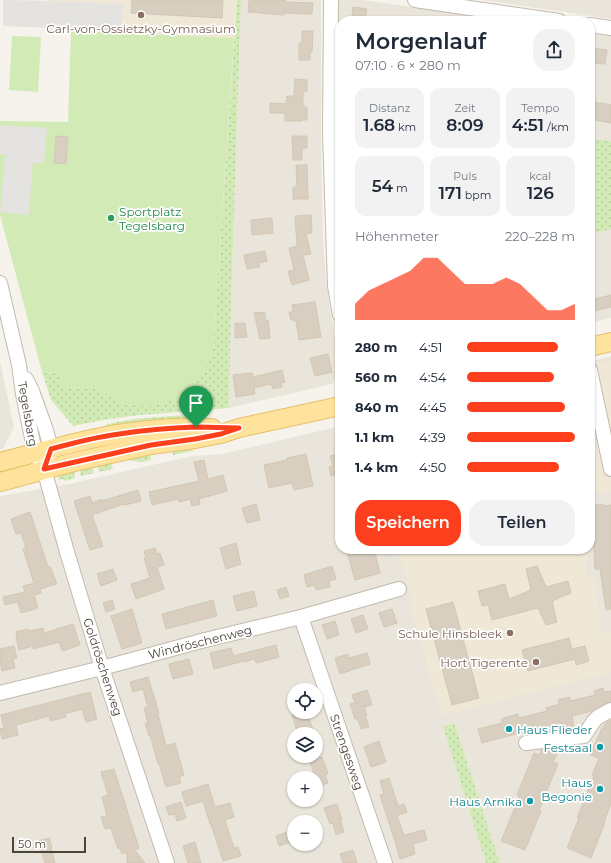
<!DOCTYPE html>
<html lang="de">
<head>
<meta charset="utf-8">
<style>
	:root { --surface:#fff; --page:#f2f2f3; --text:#1f2937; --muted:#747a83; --accent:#fc3f1d }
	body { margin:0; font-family:Montserrat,sans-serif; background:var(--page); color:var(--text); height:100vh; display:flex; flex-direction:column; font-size:15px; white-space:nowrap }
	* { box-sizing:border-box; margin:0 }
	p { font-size:13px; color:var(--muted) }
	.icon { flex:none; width:22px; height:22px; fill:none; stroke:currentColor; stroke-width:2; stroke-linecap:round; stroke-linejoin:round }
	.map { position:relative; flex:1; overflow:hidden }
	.details { position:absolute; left:335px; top:16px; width:260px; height:538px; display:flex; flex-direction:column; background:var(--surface); border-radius:16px; box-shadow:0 1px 3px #0004 }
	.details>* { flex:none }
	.buttons { position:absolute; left:287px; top:683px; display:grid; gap:8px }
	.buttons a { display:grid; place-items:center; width:36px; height:36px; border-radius:50%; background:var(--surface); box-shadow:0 1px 3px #0004; font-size:20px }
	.scale { position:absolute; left:12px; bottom:10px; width:74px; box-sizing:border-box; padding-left:4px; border:2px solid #4b4439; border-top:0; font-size:11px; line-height:14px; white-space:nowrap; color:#4b4439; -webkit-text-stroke:3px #fff; paint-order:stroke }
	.pin { position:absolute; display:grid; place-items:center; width:34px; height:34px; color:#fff; margin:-41px -17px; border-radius:50% 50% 50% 0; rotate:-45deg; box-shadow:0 0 4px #0007 }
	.pin .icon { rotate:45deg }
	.round { display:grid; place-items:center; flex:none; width:42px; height:42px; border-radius:16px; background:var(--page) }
	.overview { display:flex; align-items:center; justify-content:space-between; height:68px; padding:0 20px }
	h1 { font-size:22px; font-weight:600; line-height:30px }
	.figures { display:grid; grid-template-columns:repeat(3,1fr); gap:6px; height:68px; padding:4px 20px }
	.figures div { display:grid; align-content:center; border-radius:10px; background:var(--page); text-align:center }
	.figures b { font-size:17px; font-weight:600 }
	.figures small { font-size:11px; font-weight:400 }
	.figures p { font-size:11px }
	.chart { height:112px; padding:8px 20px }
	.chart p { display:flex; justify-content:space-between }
	.chart svg { width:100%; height:72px; margin-top:4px; fill:var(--accent); opacity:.7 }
	.primary-button { display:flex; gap:8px; margin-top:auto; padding:8px 20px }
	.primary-button a { flex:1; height:46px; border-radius:16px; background:var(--accent); color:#fff; font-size:16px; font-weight:600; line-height:46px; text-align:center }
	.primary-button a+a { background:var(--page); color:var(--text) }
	ul { padding:0 20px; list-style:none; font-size:13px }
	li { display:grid; grid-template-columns:64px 48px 1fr; align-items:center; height:30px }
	li i { height:10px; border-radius:5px; background:var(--accent) }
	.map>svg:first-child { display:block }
	.residential { fill:#eae5da; fill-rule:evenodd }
	.education { fill:#efe8d6 }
	.grass { fill:url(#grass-dots) }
	.pitch { fill:#d2eab5 }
	.parking { fill:#e5e3e0 }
	.building { fill:#d8cfc1; stroke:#d3c7b4 }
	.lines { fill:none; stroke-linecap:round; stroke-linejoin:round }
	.minor-casing { stroke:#c2bbae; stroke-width:16 }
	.major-casing { stroke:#e6c16a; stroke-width:20 }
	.minor { stroke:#fff; stroke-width:14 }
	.major { stroke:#ffe39c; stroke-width:18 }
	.route-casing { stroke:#fff; stroke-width:8 }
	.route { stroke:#fc3f1d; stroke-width:5 }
	.education-dot { fill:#8d6e63; stroke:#fff; stroke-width:1.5 }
	.leisure-dot { fill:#2e9e5b; stroke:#fff; stroke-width:1.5 }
	.culture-dot { fill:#0f9aa8; stroke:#fff; stroke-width:1.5 }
	.labels { text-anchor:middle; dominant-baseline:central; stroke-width:3.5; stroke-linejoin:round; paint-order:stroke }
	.education-label { font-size:12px; fill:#785e54; stroke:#fff; text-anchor:end }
	.leisure-label { font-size:12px; fill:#27864d; stroke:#fff; text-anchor:start }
	.street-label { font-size:12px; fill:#4b4439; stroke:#fff }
	.culture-label { font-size:12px; fill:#0d838f; stroke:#fff; text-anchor:end }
</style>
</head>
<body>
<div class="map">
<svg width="611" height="863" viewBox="0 0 611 863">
	<defs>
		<pattern id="grass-dots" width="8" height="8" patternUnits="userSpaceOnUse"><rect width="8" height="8" fill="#d2eab5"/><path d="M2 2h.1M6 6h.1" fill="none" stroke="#b6ca9c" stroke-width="1.8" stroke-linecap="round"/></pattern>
	</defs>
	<rect width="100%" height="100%" fill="#f6f3ec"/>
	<!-- residential -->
	<g class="residential">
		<polygon points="241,0 321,0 321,152 323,236 326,281 340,369 332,384 229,408 231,303"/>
		<polygon points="339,0 363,0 508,21 340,21 340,243 339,227 337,131 337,1"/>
		<polygon points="482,0 611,0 611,19"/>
		<polygon points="590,33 611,36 611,141 590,138"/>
		<polygon points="611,229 611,318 590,323 590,234"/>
		<path d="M611,356V863H500L454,723L443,727L486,863H0V496L69,484L192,456L222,454L340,426V549H590V362ZM294,690H316V712H294ZM294,734H316V756H294ZM294,778H316V800H294ZM294,822H316V844H294Z"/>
		<polygon points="0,362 14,427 3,449 0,450"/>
	</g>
	<!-- education -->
	<g class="education">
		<polygon points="48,0 237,0 234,38 45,30"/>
		<polygon points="611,360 611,491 590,494 590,446 608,442 592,365"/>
		<polygon points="397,549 586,549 587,576 594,575 602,634 611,633 611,672 442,716 410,604 414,603"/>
	</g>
	<!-- grass -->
	<g class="grass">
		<polygon points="237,0 241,0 231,303 229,408 140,415 109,419 73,426 51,400 42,372 61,373 61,387 95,388 124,404 152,406 180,397 201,377 213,350"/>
		<polygon points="590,138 611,141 611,229 590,234"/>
		<polygon points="185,415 203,416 203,417 165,419 162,423 118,426 106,426 106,425 112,423 133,419"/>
		<polygon points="192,445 193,451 173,455 173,451"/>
		<polygon points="150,454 151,460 141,462 119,459"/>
		<polygon points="111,462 113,469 99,472 97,465"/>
		<polygon points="92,466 94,473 81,476 79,469"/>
		<polygon points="74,471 75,478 65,481 62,479 58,480 60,474"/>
		<polygon points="454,723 500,863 486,863 443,727"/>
	</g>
	<!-- pitch -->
	<g class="pitch">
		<polygon points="71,31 234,38 213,350 201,377 180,397 152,406 124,404 95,388 60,387 61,373 42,372 0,215 0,121 68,122"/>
		<polygon points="12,36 41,37 38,92 9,90"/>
	</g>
	<!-- parking -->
	<g class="parking">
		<polygon points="3,0 56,1 123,4 121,31 3,26"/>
		<polygon points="0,125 47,128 44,163 33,163 29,215 0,212 5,155 0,154"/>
	</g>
	<!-- building -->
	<g class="building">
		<polygon points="132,0 223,0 222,18 131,13"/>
		<polygon points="249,0 285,0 285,2 313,3 312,14 284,13 284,15 248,12"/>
		<polygon points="353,7 367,9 365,20 352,19"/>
		<polygon points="302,31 313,31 312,52 310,52 310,60 299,60 299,43 302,43"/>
		<polygon points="590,48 607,50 605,64 590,63"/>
		<polygon points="295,79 307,80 307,91 303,91 303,107 307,107 307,120 302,120 302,121 285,121 285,113 270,113 270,103 286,104 287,96 294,96"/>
		<polygon points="590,101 611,105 611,123 590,119"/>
		<polygon points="56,136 68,137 66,164 54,163"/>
		<polygon points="292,136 307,136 307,148 302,148 302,160 293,160"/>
		<polygon points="296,165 307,165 308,199 293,199 293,187 297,187"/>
		<polygon points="311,215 312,233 306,234 311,254 303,255 309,280 292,285 288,271 294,270 289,248 297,246 295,216"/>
		<polygon points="272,218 273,233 252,235 251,220"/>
		<polygon points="265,251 267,261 259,263 260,267 247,269 244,255"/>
		<polygon points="611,295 611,307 590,312 590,300"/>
		<polygon points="315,302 321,337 299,340 296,321 294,321 294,320 291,320 289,312 293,312 292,305"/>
		<polygon points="265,312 265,320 268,320 270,338 260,339 254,313"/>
		<polygon points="235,323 245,323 247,337 235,338"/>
		<polygon points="328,354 332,372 315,376 310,358"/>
		<polygon points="282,370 285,382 281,383 282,387 273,389 272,385 270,385 270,384 254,388 255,394 236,397 233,375 252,373 253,377"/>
		<polygon points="340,453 340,483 337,483 335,475 331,476 329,467 333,466 330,456"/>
		<polygon points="306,454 313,486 294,490 292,483 269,488 264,465 287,460 287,458"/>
		<polygon points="204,460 208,479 223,475 227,491 199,499 200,504 192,506 190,499 179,502 178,499 152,505 149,492 199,481 194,462"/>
		<polygon points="138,490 141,501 125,505 124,504 92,515 103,546 90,550 74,501 90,496 92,503 102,499 102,501"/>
		<polygon points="256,504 260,520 247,523 242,508"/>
		<polygon points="603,504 604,506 611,505 611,609 606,610 600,569 595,569 593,531 595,531 591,506"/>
		<polygon points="30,512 48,567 50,566 57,584 40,589 41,593 34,595 38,608 21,613 18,602 5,605 3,597 25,592 23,586 34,583 23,549 26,548 21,533 16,534 11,519"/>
		<polygon points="236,543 241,564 226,569 220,548"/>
		<polygon points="155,548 157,554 160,553 164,565 157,567 164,589 136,599 131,584 150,578 144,558 146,558 144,551"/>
		<polygon points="350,549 374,549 380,573 355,580 347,552 350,551"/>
		<polygon points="332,566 336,579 329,581 330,587 316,590 314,585 307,587 304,575"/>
		<polygon points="537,566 546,587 568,581 571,593 552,601 557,622 546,625 538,608 492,620 488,605 482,606 478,591 505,584 509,599 531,590 526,569"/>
		<polygon points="113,569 117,580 101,586 97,574"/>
		<polygon points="286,587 289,596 280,599 277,590"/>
		<polygon points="254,591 257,606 237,611 233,596"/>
		<polygon points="112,600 115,609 106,612 103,603"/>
		<polygon points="213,600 217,616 166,629 162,614"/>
		<polygon points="453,602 479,698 452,705 426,609"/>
		<polygon points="132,609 142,643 122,649 111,616"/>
		<polygon points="392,609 397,623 384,627 379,613"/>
		<polygon points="363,615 368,629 356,633 351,619"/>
		<polygon points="335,621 339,635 327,639 322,625"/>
		<polygon points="73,624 80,645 62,651 59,642 33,649 33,646 19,650 16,637 17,637 16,632 28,629 29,631 43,628 44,633"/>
		<polygon points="569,638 572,649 585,646 589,661 576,665 575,659 528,671 522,650"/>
		<polygon points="276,645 279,657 256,663 255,659 244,662 244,661 214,669 210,653 231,648 233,656"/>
		<polygon points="14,646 17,658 13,659 15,668 2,671 0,662 0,649"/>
		<polygon points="367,653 370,664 340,674 335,658 348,654 349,658"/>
		<polygon points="189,659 193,674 173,679 169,664"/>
		<polygon points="148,677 159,713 158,714 166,746 175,743 184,775 179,777 181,783 166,787 159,763 158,764 150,735 149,736 145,723 148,723 144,708 148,707 143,689 133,692 130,682"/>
		<polygon points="603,688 604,692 611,691 611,702 607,703 592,711 572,716 574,726 567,728 567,730 552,731 550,725 482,743 478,729 502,723 501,719 518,714 519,718 547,711 546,708 559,704 558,700 569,697 570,701 595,695 594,691"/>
		<polygon points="367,690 372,705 364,707 367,715 365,715 369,727 361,729 357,718 355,719 350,704 355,703 352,695"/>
		<polygon points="90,692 97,719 86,722 82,709 65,714 66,717 50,721 49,716 16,725 18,735 2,739 0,729 4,728 1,715"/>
		<polygon points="301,712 307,712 313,730 301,734 298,734 292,715"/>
		<polygon points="611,720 611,803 604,822 605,822 591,858 567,848 579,818 577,818 594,776 592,775 599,758 590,755 602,728 607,722"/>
		<polygon points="379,741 386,762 371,767 364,747"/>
		<polygon points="545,749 557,754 553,762 558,764 539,810 541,811 525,850 501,841 516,805 519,796 517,795 534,753 539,755 541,750"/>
		<polygon points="322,757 328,774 325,775 328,783 320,786 317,777 315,778 310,761"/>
		<polygon points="114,769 139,848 135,850 145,863 127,863 127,852 122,854 120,848 118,849 111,828 105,829 101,817 107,816 102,797 108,795 101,772"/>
		<polygon points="389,778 398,806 404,804 407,812 397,816 404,835 424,830 427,840 413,844 415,854 400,859 394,838 380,795 384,794 380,781"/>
		<polygon points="208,784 215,807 230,803 234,817 225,820 234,848 238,847 241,856 223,861 211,824 210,824 203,801 186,806 182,792"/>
		<polygon points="181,802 186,818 177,821 175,814 169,815 166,807"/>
		<polygon points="337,804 342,820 340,820 344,832 336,835 333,823 330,824 324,808"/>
		<polygon points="287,832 291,842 279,846 276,836"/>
		<polygon points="49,838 52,847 51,848 55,863 45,863 38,841"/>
		<polygon points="195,842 201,863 188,863 183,846"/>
		<polygon points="353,850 357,863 343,863 340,854"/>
	</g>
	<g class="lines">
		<!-- minor casing -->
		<g class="minor-casing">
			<g id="minor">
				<polyline points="331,0 330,133 335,286 340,315"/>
				<polyline points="415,0 559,21"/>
				<polyline points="590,25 611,28"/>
				<polyline points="0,283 19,365 23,394 35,453 44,469 67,552 102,668 167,863"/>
				<polyline points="590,370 611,469"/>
				<polyline points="26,379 32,391 46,430 51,449 48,457"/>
				<polyline points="301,617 385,863"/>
				<polyline points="0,693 102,668 205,640 301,617 399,589"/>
				<polyline points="526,743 584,736 593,722 598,717 611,710"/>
			</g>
		</g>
		<!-- major casing -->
		<g class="major-casing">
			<g id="major">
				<polyline points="590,347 611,342"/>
				<path d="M0,462C32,454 63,445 96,438C134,430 173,426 212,428"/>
				<polyline points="0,482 74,462 151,445 195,439 221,434 239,428 340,406"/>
			</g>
		</g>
		<!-- minor -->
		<use href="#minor" class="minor"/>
		<!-- major -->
		<use href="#major" class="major"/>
	</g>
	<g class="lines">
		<!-- route casing -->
		<g class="route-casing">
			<path id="route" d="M196,427L239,428L221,434L195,439L151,445L44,469L51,449C73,443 96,437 119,434C145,430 170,428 196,427Z"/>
		</g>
		<!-- route -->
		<use href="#route" class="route"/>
	</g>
	<!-- markers -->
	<g class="education-dot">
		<circle cx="141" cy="15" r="4"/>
		<circle cx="510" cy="633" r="4"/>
		<circle cx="536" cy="662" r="4"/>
	</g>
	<circle class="leisure-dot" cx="111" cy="218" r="4"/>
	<g class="culture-dot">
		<circle cx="509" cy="729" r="4"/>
		<circle cx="600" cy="747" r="4"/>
		<circle cx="600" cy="789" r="4"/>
		<circle cx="530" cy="801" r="4"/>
	</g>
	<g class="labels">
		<!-- education labels -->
		<g class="education-label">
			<text x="141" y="28" text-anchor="middle">Carl-von-Ossietzky-Gymnasium</text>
			<text x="502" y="633">Schule Hinsbleek</text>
			<text x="528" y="662">Hort Tigerente</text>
		</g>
		<!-- leisure labels -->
		<g class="leisure-label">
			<text x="119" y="211">Sportplatz<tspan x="119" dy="14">Tegelsbarg</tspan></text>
		</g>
		<!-- street labels -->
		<g class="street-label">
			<text transform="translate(28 414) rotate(80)">Tegelsbarg</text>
			<text transform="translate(200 642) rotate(-14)">Windröschenweg</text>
			<text transform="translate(103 667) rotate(72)">Goldröschenweg</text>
			<text transform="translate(347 752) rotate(71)">Strengesweg</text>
		</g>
		<!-- culture labels -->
		<g class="culture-label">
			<text x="517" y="729" text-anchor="start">Haus Flieder</text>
			<text x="592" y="747">Festsaal</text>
			<text x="592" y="782">Haus<tspan x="592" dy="14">Begonie</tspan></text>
			<text x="522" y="801">Haus Arnika</text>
		</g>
	</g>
</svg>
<div class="buttons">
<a><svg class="icon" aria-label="locate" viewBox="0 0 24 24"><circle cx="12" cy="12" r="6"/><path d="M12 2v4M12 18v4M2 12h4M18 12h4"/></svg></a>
<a><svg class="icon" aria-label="layers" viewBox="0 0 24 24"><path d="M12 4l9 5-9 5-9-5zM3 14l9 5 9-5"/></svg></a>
<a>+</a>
<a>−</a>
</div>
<div class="scale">50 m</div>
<div class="pin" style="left:196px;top:427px;background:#1e9e55"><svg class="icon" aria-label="arrive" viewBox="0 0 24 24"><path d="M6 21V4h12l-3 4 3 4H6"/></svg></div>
<section class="details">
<div class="overview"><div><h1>Morgenlauf</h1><p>07:10 · 6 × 280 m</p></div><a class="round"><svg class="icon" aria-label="share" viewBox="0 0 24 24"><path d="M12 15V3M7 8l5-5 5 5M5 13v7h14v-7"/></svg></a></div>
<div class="figures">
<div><p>Distanz</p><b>1.68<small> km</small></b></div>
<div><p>Zeit</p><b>8:09</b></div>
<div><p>Tempo</p><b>4:51<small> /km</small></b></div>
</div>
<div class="figures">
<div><b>54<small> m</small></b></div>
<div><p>Puls</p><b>171<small> bpm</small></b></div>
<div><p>kcal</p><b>126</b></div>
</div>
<div class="chart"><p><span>Höhenmeter</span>220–228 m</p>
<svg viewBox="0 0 160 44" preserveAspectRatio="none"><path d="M0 44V34L10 26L20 22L30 18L40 14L50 6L60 6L70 14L80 22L90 22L100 22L110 18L120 22L130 30L140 38L150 38L160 34V44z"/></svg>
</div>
<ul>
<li><b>280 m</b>4:51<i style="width:84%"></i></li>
<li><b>560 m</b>4:54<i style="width:81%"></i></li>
<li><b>840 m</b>4:45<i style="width:91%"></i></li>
<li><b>1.1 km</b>4:39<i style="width:100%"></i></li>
<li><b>1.4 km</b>4:50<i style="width:85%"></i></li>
</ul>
<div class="primary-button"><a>Speichern</a><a>Teilen</a></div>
</section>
</div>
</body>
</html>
